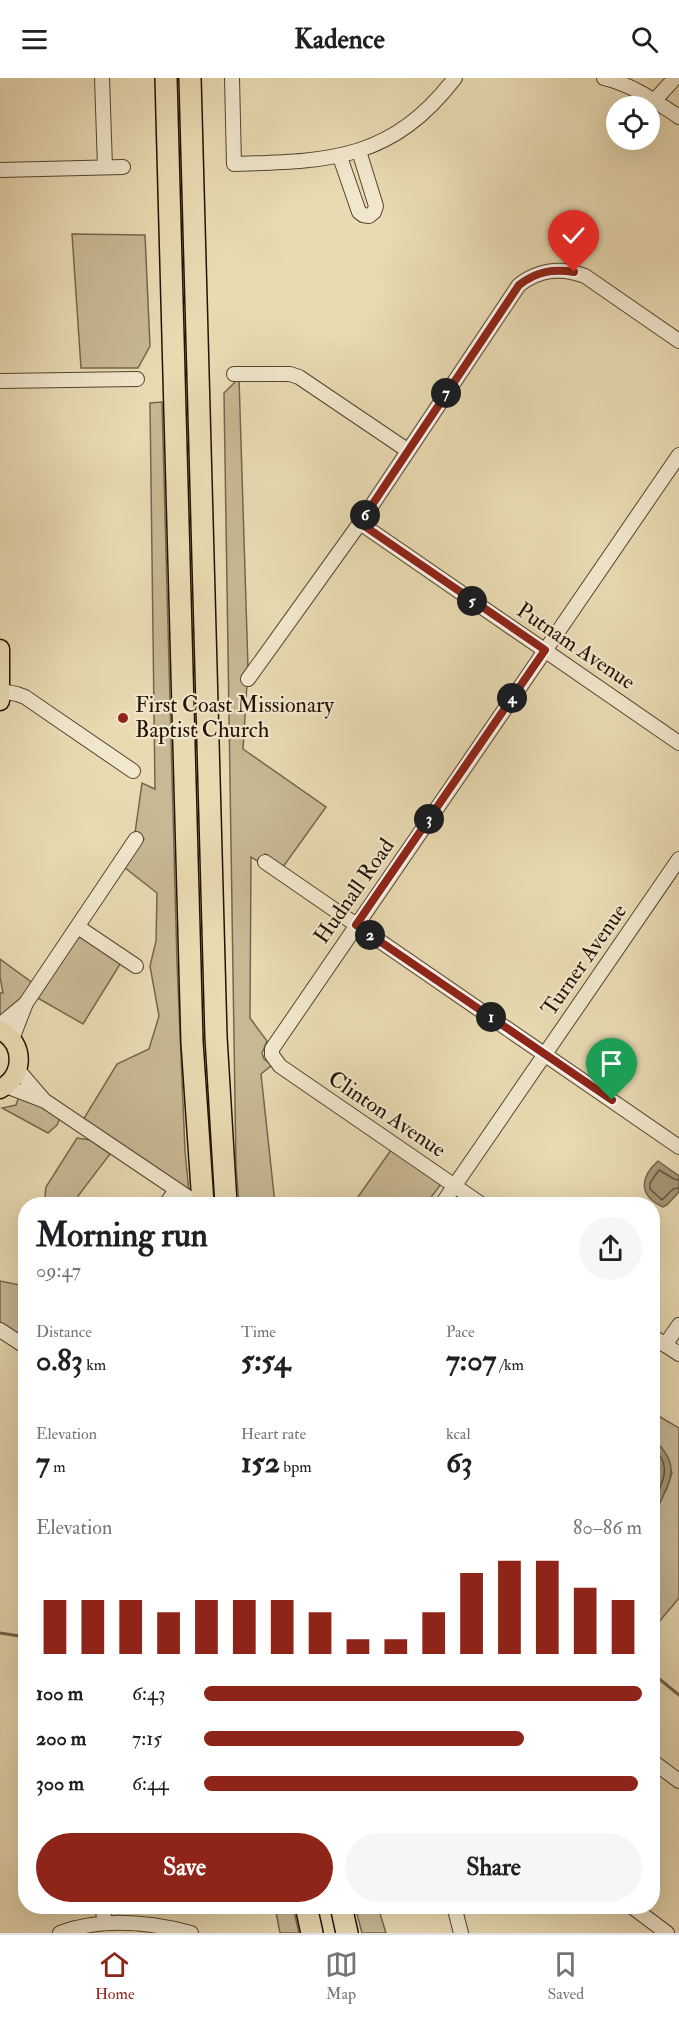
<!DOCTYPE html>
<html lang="en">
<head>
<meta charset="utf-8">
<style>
	:root { --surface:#fff; --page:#f6f6f6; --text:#202124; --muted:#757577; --line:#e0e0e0; --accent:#8f2418 }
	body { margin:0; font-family:"IM FELL Double Pica",serif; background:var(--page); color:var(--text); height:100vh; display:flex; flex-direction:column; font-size:22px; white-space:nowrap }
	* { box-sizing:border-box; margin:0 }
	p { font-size:20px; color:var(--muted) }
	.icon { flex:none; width:33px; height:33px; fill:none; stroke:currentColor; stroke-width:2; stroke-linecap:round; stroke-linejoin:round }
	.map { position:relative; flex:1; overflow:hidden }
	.drawer { position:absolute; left:18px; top:1119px; width:642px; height:717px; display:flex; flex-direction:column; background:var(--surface); border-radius:24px; box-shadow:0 6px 24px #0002 }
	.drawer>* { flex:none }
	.tools { position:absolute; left:606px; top:18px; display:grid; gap:12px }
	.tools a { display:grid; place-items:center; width:54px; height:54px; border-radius:50%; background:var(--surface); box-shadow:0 6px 24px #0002; font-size:30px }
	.pin { position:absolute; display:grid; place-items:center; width:51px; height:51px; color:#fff; margin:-62px -26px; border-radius:50% 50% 50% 0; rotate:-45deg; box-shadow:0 0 6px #0007 }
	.pin .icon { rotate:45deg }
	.km { position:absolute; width:30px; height:30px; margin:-15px; border-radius:50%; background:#222; color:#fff; font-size:16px; line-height:30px; text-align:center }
	.round { display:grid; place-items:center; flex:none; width:63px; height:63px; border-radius:32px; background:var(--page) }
	.summary { display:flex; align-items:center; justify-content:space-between; height:102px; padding:0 18px }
	h1 { font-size:33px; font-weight:700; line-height:45px }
	.stats { display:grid; grid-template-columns:repeat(3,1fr); gap:9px; height:102px; padding:6px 18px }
	.stats div { display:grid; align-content:center }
	.stats b { font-size:30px; font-weight:700 }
	.stats small { font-size:16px; font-weight:400 }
	.stats p { font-size:16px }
	.chart { height:168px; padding:12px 18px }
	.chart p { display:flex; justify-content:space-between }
	.chart svg { width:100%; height:108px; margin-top:6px; stroke:var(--accent); stroke-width:6 }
	.primary-button { display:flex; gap:12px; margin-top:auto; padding:12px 18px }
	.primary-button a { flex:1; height:69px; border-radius:36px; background:var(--accent); color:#fff; font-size:24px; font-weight:700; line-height:69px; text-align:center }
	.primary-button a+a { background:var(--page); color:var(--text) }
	ul { padding:0 18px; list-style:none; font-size:20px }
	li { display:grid; grid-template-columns:96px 72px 1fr; align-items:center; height:45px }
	li i { height:15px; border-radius:8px; background:var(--accent) }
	header { display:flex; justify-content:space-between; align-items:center; height:78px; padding:0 18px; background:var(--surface); font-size:27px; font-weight:700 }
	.dock { display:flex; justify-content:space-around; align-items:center; height:84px; border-top:2px solid var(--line); background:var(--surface); font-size:16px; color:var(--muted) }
	.dock a { display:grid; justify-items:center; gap:3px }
	.dock .current { color:var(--accent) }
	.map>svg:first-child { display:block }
	.green { fill:#c8b894; stroke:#76664c; stroke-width:1.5 }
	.water { fill:#a69676; stroke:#726248; stroke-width:1.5 }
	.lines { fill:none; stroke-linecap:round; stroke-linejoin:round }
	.shore { stroke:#65543c; stroke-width:1.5 }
	.stream { stroke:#726248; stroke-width:3 }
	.minor-casing { stroke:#55452f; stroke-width:16 }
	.major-casing { stroke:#241303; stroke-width:21 }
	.highway-casing { stroke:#241303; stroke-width:24 }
	.minor { stroke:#f1e7cd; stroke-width:14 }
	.major { stroke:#e9dab2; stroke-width:18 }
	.highway { stroke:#e9dab2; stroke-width:21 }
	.route-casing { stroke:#fff; stroke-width:12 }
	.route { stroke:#8f2418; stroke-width:8 }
	.poi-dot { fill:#8f2418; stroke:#f1e7cd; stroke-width:2 }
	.labels { text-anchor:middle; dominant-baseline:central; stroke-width:4.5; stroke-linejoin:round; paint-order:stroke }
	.street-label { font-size:22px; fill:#241303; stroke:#f1e7cd }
	.poi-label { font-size:22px; fill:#241303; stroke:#f1e7cd; text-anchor:start }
</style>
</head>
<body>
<header><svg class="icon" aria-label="menu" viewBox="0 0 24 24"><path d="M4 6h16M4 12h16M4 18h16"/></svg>Kadence<svg class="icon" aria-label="search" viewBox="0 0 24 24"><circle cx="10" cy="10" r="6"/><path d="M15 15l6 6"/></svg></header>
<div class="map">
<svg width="679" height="1855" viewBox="0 0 679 1855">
	<rect width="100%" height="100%" fill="#e9dab2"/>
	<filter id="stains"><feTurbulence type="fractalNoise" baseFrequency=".00333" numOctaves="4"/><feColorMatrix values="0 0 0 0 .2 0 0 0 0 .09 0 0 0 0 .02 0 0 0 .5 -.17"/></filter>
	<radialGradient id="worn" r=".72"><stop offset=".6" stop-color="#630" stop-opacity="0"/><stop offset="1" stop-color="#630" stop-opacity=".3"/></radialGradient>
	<!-- green -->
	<g class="green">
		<polygon points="72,156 145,157 150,268 138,290 81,290"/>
		<polygon points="239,300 248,590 243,671 326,729 283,789 265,776 259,784 251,779 250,940 267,963 262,975 264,981 272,987 261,996 275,1126 239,1126 236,1088 224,315"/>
		<polygon points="162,324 177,884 185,1073 189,1115 83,1042 117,986 149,971 159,938 150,888 156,863 157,815 124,789 144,761 135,755 142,705 155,711 150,325"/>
		<polygon points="84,859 122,883 83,946 36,919 77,860"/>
		<polygon points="0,881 34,906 21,923 0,942 0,915 3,915 0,899"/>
		<polygon points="19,1018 37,1026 60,1040 57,1047 48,1055 2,1030 16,1027"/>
		<polygon points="77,1060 90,1062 110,1076 78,1118 77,1126 44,1126 46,1109"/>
		<polygon points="391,1072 441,1106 426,1126 353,1126"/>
		<polygon points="0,1203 25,1208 25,1236 21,1261 0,1245"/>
		<polygon points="652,1334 679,1350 679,1520 653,1551 653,1437 667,1410 672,1395 662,1370 653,1362"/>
		<polygon points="275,1829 293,1829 299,1855 280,1855"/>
		<polygon points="355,1829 378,1829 386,1855 362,1855"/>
	</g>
	<!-- water -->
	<g class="water">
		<path d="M658,1083L679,1098V1114L667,1127L663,1129C639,1118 639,1100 658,1083Z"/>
		<path d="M653,1362C673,1378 676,1393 664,1416C661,1423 658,1430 653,1437Z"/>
	</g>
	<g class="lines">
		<!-- shore -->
		<g class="shore">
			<polyline points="679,1102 674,1101 659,1092 650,1105 650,1111 662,1122 673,1111 679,1110"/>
			<path d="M652,1370C674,1386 662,1407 652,1426"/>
		</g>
		<!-- stream -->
		<g class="stream">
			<polyline points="0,1555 26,1559"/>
			<polyline points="652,1595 679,1617"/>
		</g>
		<!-- minor casing -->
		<g class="minor-casing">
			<g id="minor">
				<polyline points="102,0 105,89"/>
				<path d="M232,0L234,86C330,83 391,83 455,0"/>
				<path d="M604,0C633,7 655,23 679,39"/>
				<polyline points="654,23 675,0"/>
				<polyline points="340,79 359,134 363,137 369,138 374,134 376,128 359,73"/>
				<polyline points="0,92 123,89"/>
				<polyline points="234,296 290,296 299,299 407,372"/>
				<polyline points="0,303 137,301"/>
				<polyline points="360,445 679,665"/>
				<path d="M248,601L360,445L519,207C540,191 561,189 585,198L679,263"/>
				<polyline points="1,613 17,616 25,619 133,693"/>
				<polyline points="265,784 679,1069"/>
				<polyline points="78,849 136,888"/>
				<polyline points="0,947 25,926"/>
				<polyline points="12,961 26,925 136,761"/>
				<polyline points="18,992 43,1021"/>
				<polyline points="6,1008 45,1023 198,1126"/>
				<polyline points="166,1126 176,1112"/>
				<polyline points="442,1126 679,781"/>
				<polyline points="481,1126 280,988 272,977 272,971 679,377"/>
				<polyline points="0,1252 26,1269"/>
				<polyline points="652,1258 679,1276"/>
				<polyline points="665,1267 679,1247"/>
				<polyline points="652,1683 679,1703"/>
				<polyline points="102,1828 105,1845"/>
				<polyline points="454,1828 461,1855"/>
				<polyline points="631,1828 667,1855"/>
				<path d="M60,1855C102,1839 149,1844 191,1855"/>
			</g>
		</g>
		<!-- major casing -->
		<g class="major-casing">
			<g id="major">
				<polyline points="0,571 0,623"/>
				<path d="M0,952C25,965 25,998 0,1011"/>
			</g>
		</g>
		<!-- highway casing -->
		<g class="highway-casing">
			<g id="highway">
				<polyline points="166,0 192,964 203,1126"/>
				<polyline points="190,0 216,959 226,1126"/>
				<polyline points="306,1828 312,1855"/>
				<polyline points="341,1828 347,1855"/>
			</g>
		</g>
		<!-- minor -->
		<use href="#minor" class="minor"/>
		<!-- major -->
		<use href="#major" class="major"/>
		<!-- highway -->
		<use href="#highway" class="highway"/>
	</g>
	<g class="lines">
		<!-- route casing -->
		<g class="route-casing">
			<path id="route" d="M574,194C553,191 537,193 519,207L360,445L545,572L356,847L612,1022"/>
		</g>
		<!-- route -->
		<use href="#route" class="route"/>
	</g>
	<!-- markers -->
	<circle class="poi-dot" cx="123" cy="640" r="6"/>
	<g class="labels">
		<!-- street labels -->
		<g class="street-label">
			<text transform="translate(576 568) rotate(34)">Putnam Avenue</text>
			<text transform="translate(354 813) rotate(-55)">Hudnall Road</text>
			<text transform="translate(584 882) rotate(-55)">Turner Avenue</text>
			<text transform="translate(387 1036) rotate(34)">Clinton Avenue</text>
		</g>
		<!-- poi labels -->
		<g class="poi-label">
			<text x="135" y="627">First Coast Missionary<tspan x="135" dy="25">Baptist Church</tspan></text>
		</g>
	</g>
	<rect width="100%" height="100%" filter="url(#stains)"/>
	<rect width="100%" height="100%" fill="url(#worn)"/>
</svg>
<div class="tools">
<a><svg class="icon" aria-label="locate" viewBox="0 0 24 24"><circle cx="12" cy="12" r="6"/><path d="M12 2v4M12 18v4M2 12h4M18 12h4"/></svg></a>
</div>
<div class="pin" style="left:612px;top:1022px;background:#1e9e55"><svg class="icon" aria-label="arrive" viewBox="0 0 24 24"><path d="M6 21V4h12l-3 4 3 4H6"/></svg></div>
<div class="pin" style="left:574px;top:194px;background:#d93025"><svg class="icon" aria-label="check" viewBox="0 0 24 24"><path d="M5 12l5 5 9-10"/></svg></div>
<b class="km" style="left:491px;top:939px">1</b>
<b class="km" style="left:370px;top:857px">2</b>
<b class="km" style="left:429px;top:741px">3</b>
<b class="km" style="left:512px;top:620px">4</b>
<b class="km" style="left:472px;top:523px">5</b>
<b class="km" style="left:365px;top:437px">6</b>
<b class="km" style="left:446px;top:315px">7</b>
<section class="drawer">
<div class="summary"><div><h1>Morning run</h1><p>09:47</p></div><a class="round"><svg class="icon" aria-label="share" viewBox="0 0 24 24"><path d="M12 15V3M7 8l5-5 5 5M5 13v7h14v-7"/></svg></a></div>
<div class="stats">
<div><p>Distance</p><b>0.83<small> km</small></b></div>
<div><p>Time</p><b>5:54</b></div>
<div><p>Pace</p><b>7:07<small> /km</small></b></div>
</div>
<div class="stats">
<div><p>Elevation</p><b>7<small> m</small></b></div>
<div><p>Heart rate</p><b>152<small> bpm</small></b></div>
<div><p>kcal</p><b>63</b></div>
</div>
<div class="chart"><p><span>Elevation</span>80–86 m</p>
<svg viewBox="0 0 160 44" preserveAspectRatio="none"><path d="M5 44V22M15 44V22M25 44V22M35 44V27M45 44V22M55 44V22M65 44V22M75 44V27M85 44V38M95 44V38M105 44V27M115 44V11M125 44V6M135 44V6M145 44V17M155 44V22"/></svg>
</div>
<ul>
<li><b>100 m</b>6:43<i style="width:100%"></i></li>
<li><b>200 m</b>7:15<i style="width:73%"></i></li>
<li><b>300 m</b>6:44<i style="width:99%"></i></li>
</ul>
<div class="primary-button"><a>Save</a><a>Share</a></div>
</section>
</div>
<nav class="dock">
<a class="current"><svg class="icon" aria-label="home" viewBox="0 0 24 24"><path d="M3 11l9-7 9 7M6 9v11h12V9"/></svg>Home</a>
<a><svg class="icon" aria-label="map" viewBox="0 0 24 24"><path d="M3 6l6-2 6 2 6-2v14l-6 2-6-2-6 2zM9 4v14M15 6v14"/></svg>Map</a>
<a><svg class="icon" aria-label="saved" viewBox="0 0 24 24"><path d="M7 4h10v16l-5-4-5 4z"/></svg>Saved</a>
</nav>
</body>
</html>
